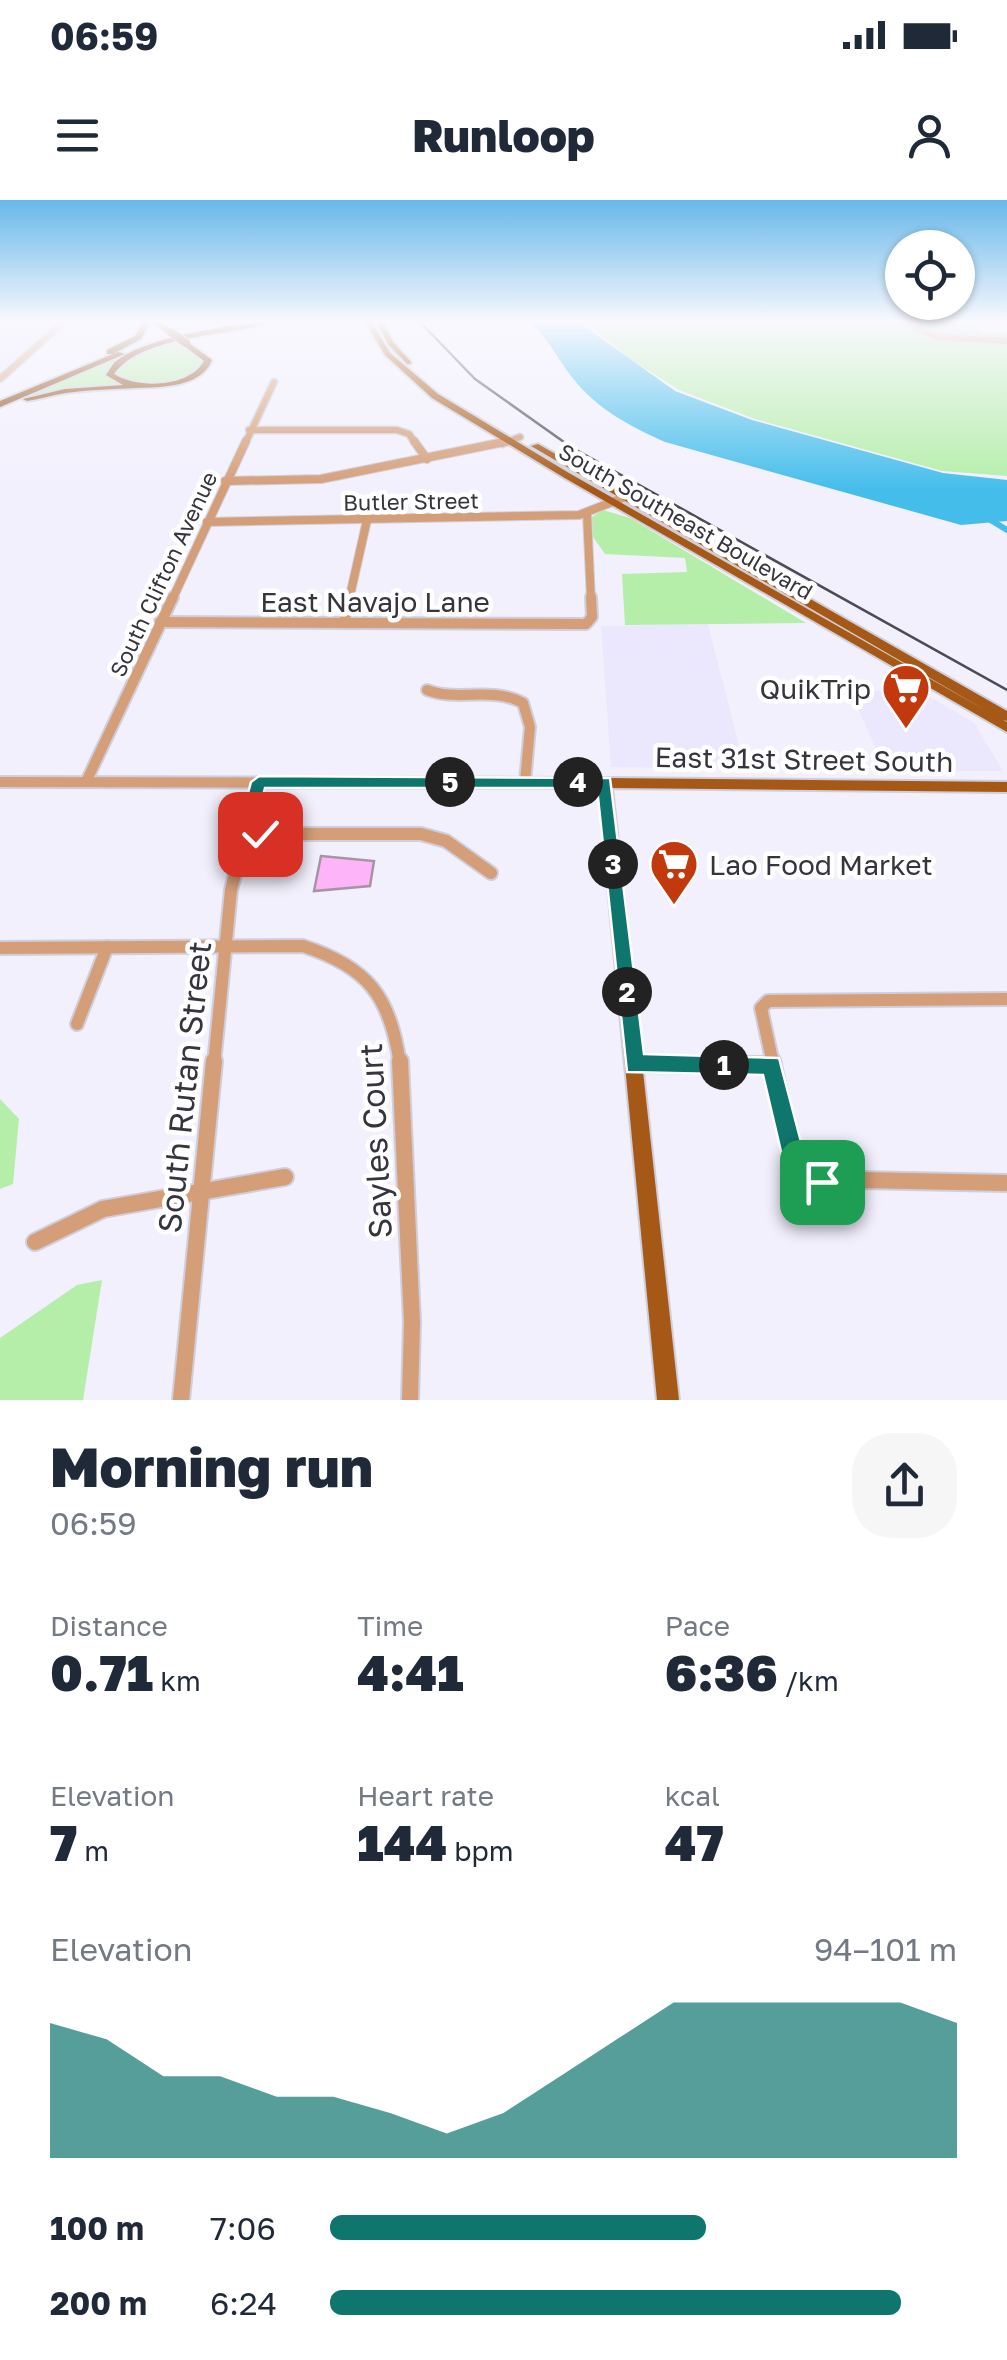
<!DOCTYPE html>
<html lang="en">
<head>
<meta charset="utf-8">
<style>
	:root { --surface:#fff; --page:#f6f6f7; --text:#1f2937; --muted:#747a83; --accent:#0f766e }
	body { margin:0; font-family:"Golos Text",sans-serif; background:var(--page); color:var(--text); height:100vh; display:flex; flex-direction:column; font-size:38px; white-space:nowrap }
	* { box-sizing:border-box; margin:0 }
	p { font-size:32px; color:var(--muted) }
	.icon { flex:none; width:55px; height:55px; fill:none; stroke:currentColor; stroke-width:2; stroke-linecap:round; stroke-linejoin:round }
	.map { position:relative; height:1200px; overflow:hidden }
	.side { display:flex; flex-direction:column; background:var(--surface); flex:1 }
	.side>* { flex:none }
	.fabs { position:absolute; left:885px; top:30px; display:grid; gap:20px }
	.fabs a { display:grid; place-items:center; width:90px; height:90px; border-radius:50%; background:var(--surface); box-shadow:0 2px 8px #0004; font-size:50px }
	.pin { position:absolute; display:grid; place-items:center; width:85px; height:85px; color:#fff; margin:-42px; border-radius:20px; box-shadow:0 5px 15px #0006 }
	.km { position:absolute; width:50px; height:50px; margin:-25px; border-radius:50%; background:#222; color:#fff; font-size:28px; line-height:50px; text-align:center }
	.round { display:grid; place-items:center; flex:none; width:105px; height:105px; border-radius:40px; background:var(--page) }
	.summary { display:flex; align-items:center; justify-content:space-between; height:170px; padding:0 50px }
	h1 { font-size:55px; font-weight:800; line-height:75px }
	.metrics { display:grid; grid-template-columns:repeat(3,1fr); gap:15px; height:170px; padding:10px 50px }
	.metrics div { display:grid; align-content:center }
	.metrics b { font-size:50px; font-weight:800 }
	.metrics small { font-size:28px; font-weight:400 }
	.metrics p { font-size:28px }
	.chart { height:280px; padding:20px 50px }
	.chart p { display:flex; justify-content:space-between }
	.chart svg { width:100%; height:180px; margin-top:10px; fill:var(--accent); opacity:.7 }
	ul { padding:0 50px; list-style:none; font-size:32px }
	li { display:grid; grid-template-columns:160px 120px 1fr; align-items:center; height:75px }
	li i { height:25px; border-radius:12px; background:var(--accent) }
	.status { display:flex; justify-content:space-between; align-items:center; height:70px; padding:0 50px; background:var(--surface); direction:ltr }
	.status svg { height:28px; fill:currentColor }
	header { display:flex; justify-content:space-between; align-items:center; height:130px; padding:0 50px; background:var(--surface); font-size:45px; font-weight:800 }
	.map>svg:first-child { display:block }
	.built { fill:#ebe7fd }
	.green { fill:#b4eea8 }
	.water { fill:#45bdeb }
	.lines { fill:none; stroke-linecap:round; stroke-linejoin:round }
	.canal { stroke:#45bdeb; stroke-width:6 }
	.building { fill:#fdb4f9; stroke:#a595a4; stroke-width:2.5 }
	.minor-far4-casing { stroke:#d0ceda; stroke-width:9 }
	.minor-far3-casing { stroke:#d0ceda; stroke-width:10 }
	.minor-far2-casing { stroke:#d0ceda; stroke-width:14 }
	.minor-far1-casing { stroke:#d0ceda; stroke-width:16 }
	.minor-casing { stroke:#d0ceda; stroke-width:20 }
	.major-casing { stroke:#d0ceda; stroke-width:4 }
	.highway-casing { stroke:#d0ceda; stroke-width:4 }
	.minor-far4 { stroke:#d49e78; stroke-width:6 }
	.minor-far3 { stroke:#d49e78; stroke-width:8 }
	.minor-far2 { stroke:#d49e78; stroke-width:10 }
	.minor-far1 { stroke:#d49e78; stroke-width:12 }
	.minor { stroke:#d49e78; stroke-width:16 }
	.major { fill:#a65916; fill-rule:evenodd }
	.highway { fill:#89480d; fill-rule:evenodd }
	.rail { stroke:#4c4b54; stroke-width:2.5 }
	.highway-bridge-casing { stroke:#d0ceda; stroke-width:10; stroke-linecap:butt }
	.highway-bridge { stroke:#89480d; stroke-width:8 }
	.route { fill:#0f766e; stroke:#fff; stroke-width:2.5 }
	.labels { text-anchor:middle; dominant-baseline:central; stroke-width:9; stroke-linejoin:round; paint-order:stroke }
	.far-street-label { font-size:22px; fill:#36353d; stroke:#fff }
	.street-label { font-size:28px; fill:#36353d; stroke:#fff }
	.poi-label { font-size:28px; fill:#36353d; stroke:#fff; text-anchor:end }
	.near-street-label { font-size:32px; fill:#36353d; stroke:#fff }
</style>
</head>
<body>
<div class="status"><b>06:59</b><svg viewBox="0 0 49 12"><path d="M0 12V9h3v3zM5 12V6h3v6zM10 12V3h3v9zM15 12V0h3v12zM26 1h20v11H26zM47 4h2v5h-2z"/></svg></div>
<header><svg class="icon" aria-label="menu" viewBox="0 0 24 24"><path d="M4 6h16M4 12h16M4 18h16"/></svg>Runloop<svg class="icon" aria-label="person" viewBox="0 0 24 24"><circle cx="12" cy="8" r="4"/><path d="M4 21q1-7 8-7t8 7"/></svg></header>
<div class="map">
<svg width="1007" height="1200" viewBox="0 0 1007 1200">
	<rect width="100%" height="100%" fill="#f2f0fd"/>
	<!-- built -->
	<g class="built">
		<polygon points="0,121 56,121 0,173"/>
		<polygon points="708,424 745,569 611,567 601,426"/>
		<polygon points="850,491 920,491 974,523 1003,571 886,571"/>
	</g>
	<!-- green -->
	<g class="green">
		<polygon points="584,121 971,121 984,133 1007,133 1007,276 942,271 755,219 679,190 633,161"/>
		<path d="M180,141L204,160L196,173C168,185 143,187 115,176L114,168L138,154Z"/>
		<polygon points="112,160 115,161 106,173 121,186 70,189 18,198"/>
		<polygon points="603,310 630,318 806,423 625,425 622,374 687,372 685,358 605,354 593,337 592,317"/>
		<polygon points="0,899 19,919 13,984 0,989"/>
		<polygon points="102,1080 83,1200 0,1200 0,1138 77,1085"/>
	</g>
	<!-- water -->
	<path class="water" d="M528,121H577L675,191L752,220L943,273L1007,280V321L961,325L665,242C627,225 593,207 568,172C555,154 546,135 528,121Z"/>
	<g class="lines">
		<!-- canal -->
		<polyline class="canal" points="984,316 1007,330"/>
	</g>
	<!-- building -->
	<polygon class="building" points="321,656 374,661 370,686 314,691"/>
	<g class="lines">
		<!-- minor-far4 casing -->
		<g class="minor-far4-casing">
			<g id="minor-far4">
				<polyline points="899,121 937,137 1007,141"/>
				<polyline points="0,179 65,121"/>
				<polyline points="249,230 397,230 409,234 416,244"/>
				<polyline points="245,244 274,182"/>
				<polyline points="502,244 520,237"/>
			</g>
		</g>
		<!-- minor-far3 casing -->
		<g class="minor-far3-casing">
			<g id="minor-far3">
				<polyline points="414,241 427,259"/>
				<polyline points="225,281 321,279 509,241"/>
				<polyline points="587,314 591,400"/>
				<polyline points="207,322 579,315 625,297"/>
				<polyline points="172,400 246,241"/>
				<polyline points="349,400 367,320"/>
			</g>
		</g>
		<!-- minor-far2 casing -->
		<g class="minor-far2-casing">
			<g id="minor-far2">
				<polyline points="160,422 586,424 592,417 591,397"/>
				<polyline points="344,423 350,397"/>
				<path d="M427,490C457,502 492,486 523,503L530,527L525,582"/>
				<polyline points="0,582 605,583"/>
				<polyline points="86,582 173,397"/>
				<polyline points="254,602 259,582"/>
			</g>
		</g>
		<!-- minor-far1 casing -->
		<g class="minor-far1-casing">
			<g id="minor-far1">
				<polyline points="245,634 421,634 446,641 491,673"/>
				<path d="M0,748L303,746C368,767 390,796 400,864"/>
				<polyline points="77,824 107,747"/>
				<polyline points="214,864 231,690 254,600"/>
				<polyline points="773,864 761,808 768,801 1007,799"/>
			</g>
		</g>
		<!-- minor casing -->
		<g class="minor-casing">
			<g id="minor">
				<polyline points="400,861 412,1122 410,1200"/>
				<polyline points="772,861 794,961 810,979 1007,983"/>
				<polyline points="634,864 771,865"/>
				<polyline points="35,1042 103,1009 285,977"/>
				<polyline points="181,1200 214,861"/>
			</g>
		</g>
		<!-- major casing -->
		<g class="major-casing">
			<g id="major">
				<polygon points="365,121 371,121 390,153 438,194 569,273 985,510 531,246 538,244 1007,511 1007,521 1003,520 1007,522 1007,532 563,277 432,198 385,155"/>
				<polygon points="376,121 382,121 393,142 411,162 411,164 407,164 388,144"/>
				<polygon points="605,578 1007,582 1007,592 612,588 679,1200 657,1200 598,583"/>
			</g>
		</g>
		<!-- highway casing -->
		<g class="highway-casing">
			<g id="highway">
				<polygon points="144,121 151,121 141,139 113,154 107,154 107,150 135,136"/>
				<polygon points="152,121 160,121 176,133 169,135"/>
				<polygon points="177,121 226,121 223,123"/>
				<path d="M260,121H276C234,136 142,134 114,174C138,189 189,188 204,161L183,145L186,141L212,160C201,188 160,187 136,188C114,189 88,190 66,193C53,195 40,199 27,201L23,199L65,189L123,185L106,175C109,171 111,166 115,162C142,138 224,127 260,121Z"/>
				<polygon points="118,152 125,154 0,207 0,201"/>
			</g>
		</g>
		<!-- minor-far4 -->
		<use href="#minor-far4" class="minor-far4"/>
		<!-- minor-far3 -->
		<use href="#minor-far3" class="minor-far3"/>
		<!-- minor-far2 -->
		<use href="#minor-far2" class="minor-far2"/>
		<!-- minor-far1 -->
		<use href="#minor-far1" class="minor-far1"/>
		<!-- minor -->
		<use href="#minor" class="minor"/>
		<!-- major -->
		<use href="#major" class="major"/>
		<!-- highway -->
		<use href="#highway" class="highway"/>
		<!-- rail -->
		<polyline class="rail" points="419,121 475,179 571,247 1007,490"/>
		<!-- highway-bridge casing -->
		<g class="highway-bridge-casing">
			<polyline id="highway-bridge" points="172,133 186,143"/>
		</g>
		<!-- highway-bridge -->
		<use href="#highway-bridge" class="highway-bridge"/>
	</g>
	<!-- sky -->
	<linearGradient id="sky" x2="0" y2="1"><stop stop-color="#67b8e9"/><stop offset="0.42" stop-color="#f9f8fe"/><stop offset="1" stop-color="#f9f8fe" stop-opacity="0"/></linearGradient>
	<rect width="1007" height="289" fill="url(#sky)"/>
	<!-- route -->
	<path class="route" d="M259,576L610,578L644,854L779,858L805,957L809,964L831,974L834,982L831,990L822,994L792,980L783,960L763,875L627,872L597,588H265L255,627L268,634C263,644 242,644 237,634L251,582Z"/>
	<!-- icons -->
	<defs>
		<g id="supermarket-pin" transform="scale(2.5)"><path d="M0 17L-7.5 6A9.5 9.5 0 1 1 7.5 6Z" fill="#c2390e" stroke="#fff"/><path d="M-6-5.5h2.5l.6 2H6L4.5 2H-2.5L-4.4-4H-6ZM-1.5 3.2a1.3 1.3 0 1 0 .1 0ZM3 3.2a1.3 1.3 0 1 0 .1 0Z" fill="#fff"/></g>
	</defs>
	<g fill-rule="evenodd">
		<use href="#supermarket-pin" x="906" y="488"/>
		<use href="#supermarket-pin" x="674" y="664"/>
	</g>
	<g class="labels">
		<!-- far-street labels -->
		<g class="far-street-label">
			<text transform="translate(411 301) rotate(-1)">Butler Street</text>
			<text transform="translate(686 321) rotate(30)">South Southeast Boulevard</text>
			<text transform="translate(163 374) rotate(-65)">South Clifton Avenue</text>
		</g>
		<!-- street labels -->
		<g class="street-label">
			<text x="375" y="401">East Navajo Lane</text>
			<text transform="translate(804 559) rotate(1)">East 31st Street South</text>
		</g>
		<!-- poi labels -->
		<g class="poi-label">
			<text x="871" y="488">QuikTrip</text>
			<text x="709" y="664" text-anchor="start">Lao Food Market</text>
		</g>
		<!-- near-street labels -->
		<g class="near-street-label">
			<text transform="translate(184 887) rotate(-84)">South Rutan Street</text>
			<text transform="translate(375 941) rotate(-93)">Sayles Court</text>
		</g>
	</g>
</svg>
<div class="fabs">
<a><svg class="icon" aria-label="locate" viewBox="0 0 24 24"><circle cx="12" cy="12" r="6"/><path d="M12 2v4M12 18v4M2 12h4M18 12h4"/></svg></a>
</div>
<div class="pin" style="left:822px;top:982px;background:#1e9e55"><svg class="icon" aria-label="arrive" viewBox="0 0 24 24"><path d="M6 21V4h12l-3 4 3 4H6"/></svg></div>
<div class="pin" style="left:260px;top:634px;background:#d93025"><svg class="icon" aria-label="check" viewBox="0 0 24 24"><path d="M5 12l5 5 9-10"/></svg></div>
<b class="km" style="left:724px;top:865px">1</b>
<b class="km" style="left:627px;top:792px">2</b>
<b class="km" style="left:613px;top:664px">3</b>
<b class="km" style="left:578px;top:582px">4</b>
<b class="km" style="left:450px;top:582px">5</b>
</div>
<section class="side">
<div class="summary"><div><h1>Morning run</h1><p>06:59</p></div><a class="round"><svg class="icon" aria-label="share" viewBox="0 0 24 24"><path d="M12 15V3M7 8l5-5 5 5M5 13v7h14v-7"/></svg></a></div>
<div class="metrics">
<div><p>Distance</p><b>0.71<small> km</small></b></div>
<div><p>Time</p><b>4:41</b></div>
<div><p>Pace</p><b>6:36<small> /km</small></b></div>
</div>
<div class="metrics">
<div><p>Elevation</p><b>7<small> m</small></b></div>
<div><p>Heart rate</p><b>144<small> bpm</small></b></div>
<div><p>kcal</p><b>47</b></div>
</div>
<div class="chart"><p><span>Elevation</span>94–101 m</p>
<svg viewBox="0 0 160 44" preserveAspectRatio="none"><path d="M0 44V11L10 15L20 24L30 24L40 29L50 29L60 33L70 38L80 33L90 24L100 15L110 6L120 6L130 6L140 6L150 6L160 11V44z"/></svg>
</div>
<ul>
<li><b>100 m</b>7:06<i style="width:60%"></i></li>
<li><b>200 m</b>6:24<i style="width:91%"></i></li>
</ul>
</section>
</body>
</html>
